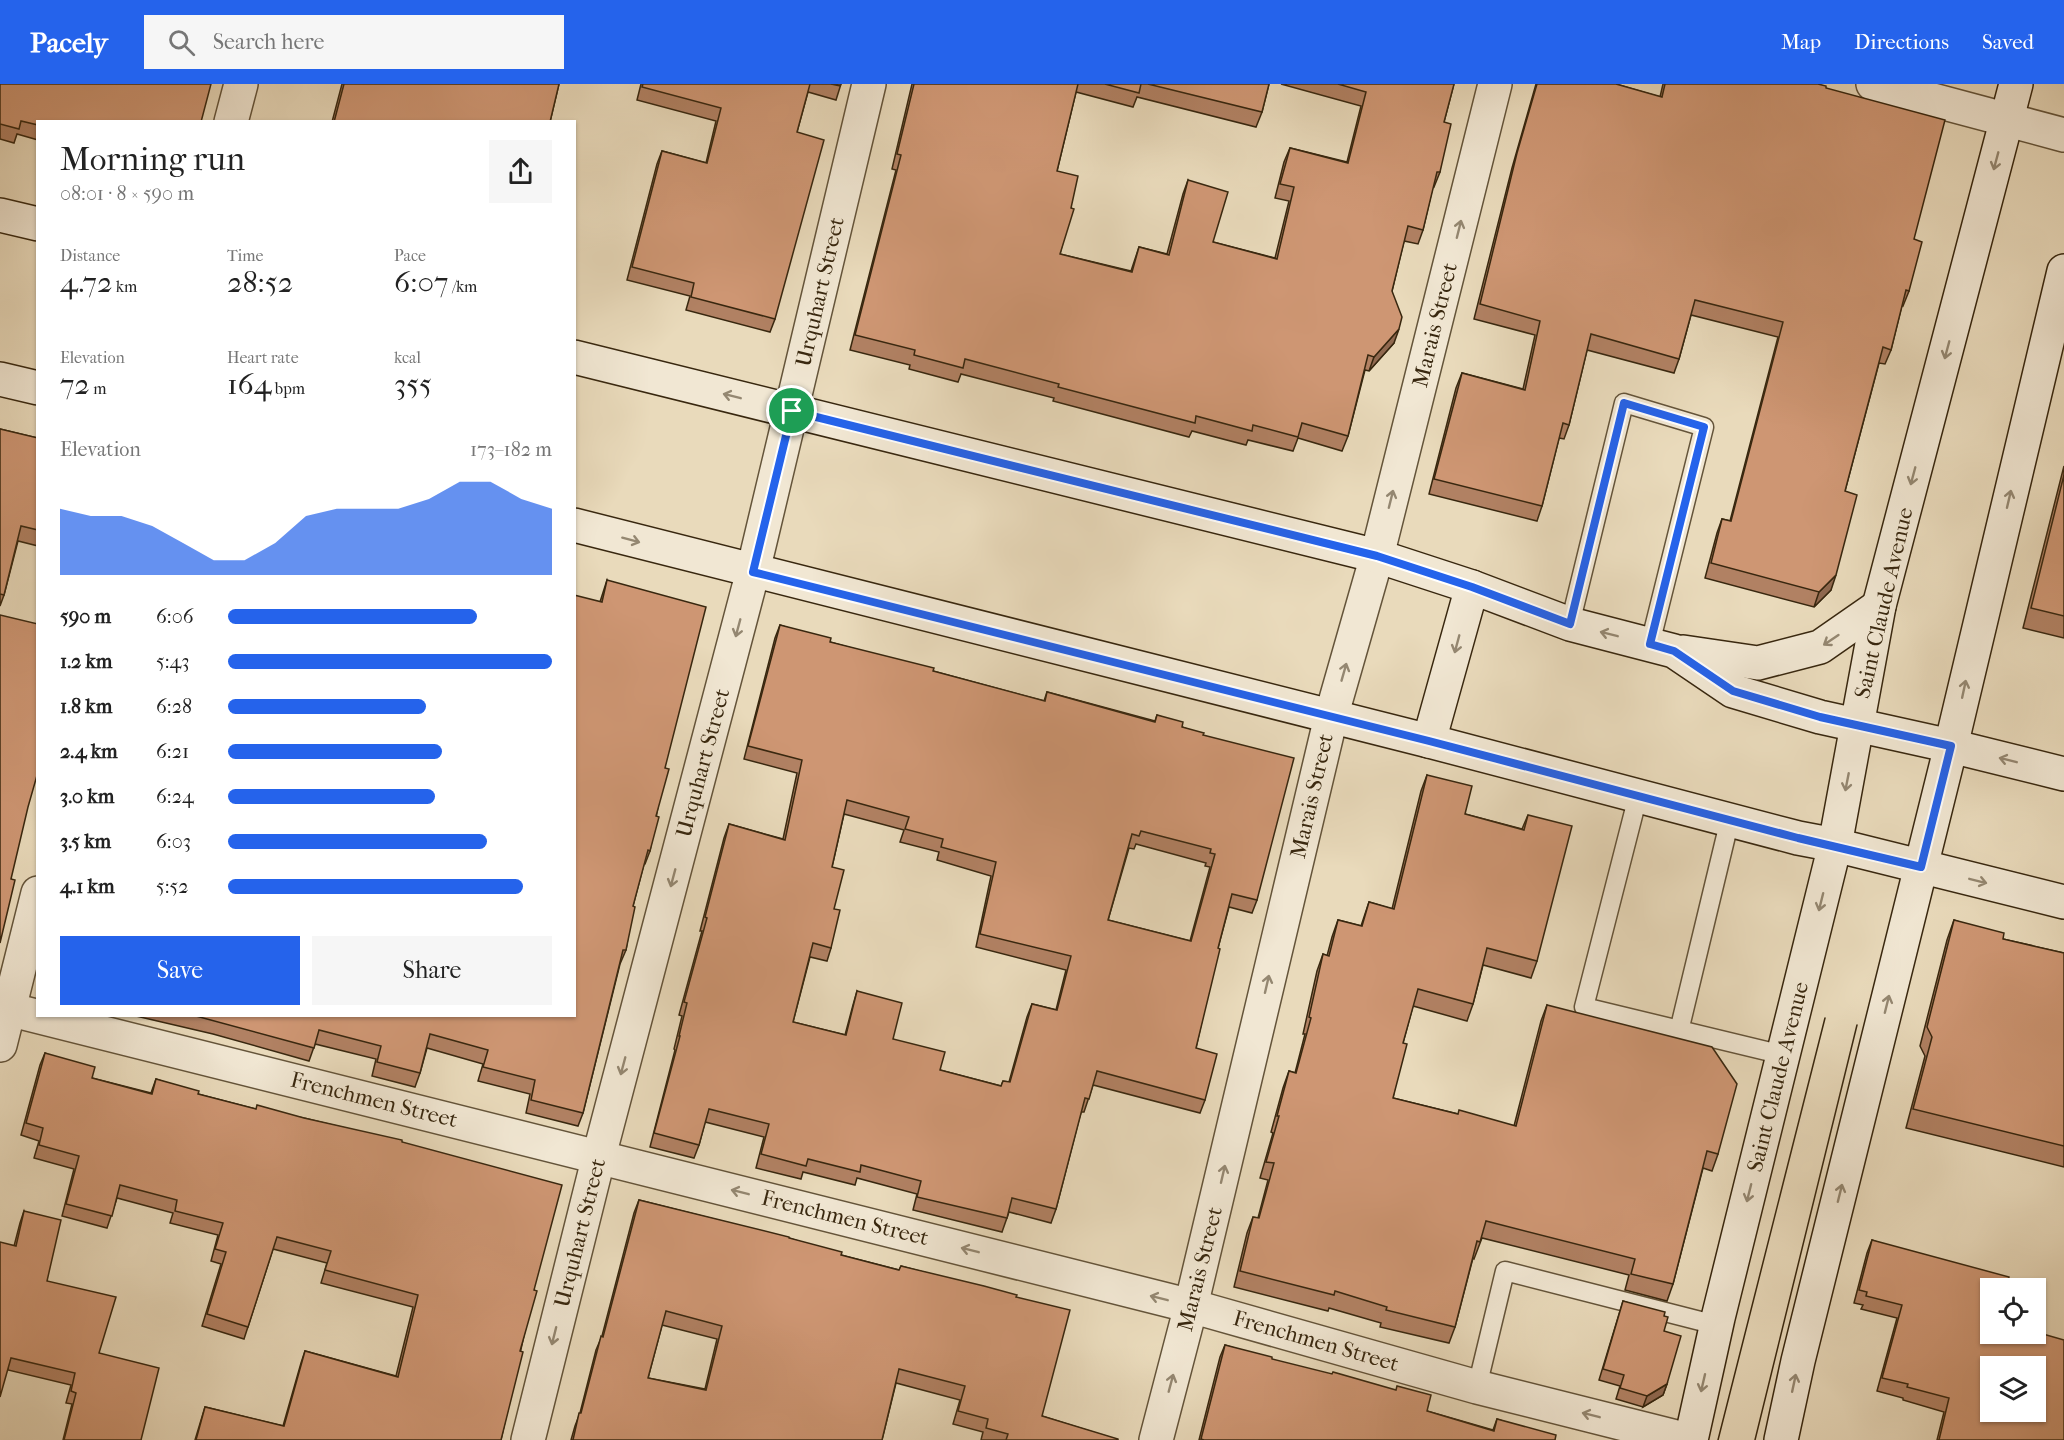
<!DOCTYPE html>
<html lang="en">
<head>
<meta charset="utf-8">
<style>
	:root { --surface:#fff; --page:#f6f6f6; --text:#222; --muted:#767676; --accent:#2563eb }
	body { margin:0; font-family:"IM FELL French Canon",serif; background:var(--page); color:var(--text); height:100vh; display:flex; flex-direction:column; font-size:22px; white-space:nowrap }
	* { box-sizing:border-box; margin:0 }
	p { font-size:20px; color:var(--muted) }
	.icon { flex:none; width:33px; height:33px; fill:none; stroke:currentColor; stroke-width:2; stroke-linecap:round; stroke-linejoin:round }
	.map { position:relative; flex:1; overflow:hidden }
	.sheet { position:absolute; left:36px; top:36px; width:540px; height:897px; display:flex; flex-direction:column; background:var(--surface); border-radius:0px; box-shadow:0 2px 4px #0004 }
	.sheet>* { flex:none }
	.tools { position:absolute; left:1980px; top:1194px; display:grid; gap:12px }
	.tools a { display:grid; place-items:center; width:66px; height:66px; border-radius:0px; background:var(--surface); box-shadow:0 2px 4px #0004; font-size:30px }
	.pin { position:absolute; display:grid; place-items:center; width:51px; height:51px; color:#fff; margin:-26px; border:3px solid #fff; border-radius:50%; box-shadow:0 2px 6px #0007 }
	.round { display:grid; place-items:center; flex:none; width:63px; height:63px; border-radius:0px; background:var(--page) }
	.overview { display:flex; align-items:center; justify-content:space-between; height:102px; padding:0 24px }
	h1 { font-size:33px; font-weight:600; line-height:45px }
	.stats { display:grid; grid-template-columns:repeat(3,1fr); gap:9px; height:102px; padding:6px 24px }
	.stats div { display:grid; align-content:center }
	.stats b { font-size:30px; font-weight:600 }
	.stats small { font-size:16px; font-weight:400 }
	.stats p { font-size:16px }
	.chart { height:168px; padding:12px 24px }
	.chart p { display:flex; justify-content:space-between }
	.chart svg { width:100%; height:108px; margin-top:6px; fill:var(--accent); opacity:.7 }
	.primary-button { display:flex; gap:12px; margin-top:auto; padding:12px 24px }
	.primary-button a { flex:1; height:69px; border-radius:0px; background:var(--accent); color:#fff; font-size:24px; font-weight:600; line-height:69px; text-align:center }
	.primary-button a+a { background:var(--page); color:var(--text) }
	ul { padding:0 24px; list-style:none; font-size:20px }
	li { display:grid; grid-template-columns:96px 72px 1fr; align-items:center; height:45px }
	li i { height:15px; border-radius:8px; background:var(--accent) }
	header { display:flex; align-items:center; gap:36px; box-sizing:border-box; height:84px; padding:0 30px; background:var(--accent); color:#fff }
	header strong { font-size:28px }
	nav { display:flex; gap:33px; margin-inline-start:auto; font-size:21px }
	.search { width:420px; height:54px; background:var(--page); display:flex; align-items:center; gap:15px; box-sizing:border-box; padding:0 21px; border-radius:0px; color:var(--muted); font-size:22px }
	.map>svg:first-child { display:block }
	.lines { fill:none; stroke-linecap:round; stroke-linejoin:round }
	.service-casing { stroke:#64543a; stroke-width:21 }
	.minor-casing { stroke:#64543a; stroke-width:36 }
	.secondary-casing { stroke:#38270f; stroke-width:36 }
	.service { stroke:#f1e7d3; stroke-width:18 }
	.minor { stroke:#f1e7d3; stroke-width:33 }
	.secondary { stroke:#f1e7d3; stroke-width:33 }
	.tram { stroke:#38270f; stroke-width:1.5 }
	.wall { fill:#b18163; stroke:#38270f; stroke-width:1.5; fill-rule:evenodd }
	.shaded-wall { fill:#906950; stroke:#38270f; stroke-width:1.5 }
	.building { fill:#ce9673; stroke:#38270f; stroke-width:1.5; fill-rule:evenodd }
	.oneway { stroke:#948771 }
	.route-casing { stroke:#fff; stroke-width:12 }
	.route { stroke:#2563eb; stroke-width:8 }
	.labels { text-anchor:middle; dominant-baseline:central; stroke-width:4.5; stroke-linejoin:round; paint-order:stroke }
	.street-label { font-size:22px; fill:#38270f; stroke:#f1e7d3 }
</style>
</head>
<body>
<header>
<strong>Pacely</strong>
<div class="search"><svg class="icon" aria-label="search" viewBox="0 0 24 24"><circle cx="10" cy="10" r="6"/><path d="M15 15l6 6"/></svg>Search here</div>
<nav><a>Map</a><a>Directions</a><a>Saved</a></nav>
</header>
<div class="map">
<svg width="2064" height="1356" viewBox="0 0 2064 1356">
	<rect width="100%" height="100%" fill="#e9dabb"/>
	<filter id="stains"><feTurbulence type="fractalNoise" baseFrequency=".00333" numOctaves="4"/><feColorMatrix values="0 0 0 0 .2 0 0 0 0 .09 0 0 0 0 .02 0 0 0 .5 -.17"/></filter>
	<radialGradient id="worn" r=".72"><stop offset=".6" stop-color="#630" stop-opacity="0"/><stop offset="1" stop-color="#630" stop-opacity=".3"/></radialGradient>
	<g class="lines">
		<!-- service casing -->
		<g class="service-casing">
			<g id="service">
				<polyline points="1570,540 1624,319 1704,343 1650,560"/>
				<polyline points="1638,712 1584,923 1783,971"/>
				<polyline points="1679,947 1730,735"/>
				<polyline points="1477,1303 1505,1187 1716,1241"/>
			</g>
		</g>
		<!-- minor casing -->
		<g class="minor-casing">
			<g id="minor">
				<polyline points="1873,0 2064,51"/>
				<polyline points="231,38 241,0"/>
				<polyline points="0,923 1191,1222 1477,1303 1688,1356"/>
				<polyline points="0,961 38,809"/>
				<polyline points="528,1356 599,1072 753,487 869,0"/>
				<polyline points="1156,1356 1191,1222 1331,633 1377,472 1495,0"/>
			</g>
		</g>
		<!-- secondary casing -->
		<g class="secondary-casing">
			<g id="secondary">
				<polyline points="0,131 38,140"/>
				<polyline points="574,273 1377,472 1472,503 1570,540 1674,567 1733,607 1820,633 1951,662 2064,690"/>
				<polyline points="0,295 38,304"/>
				<polyline points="574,441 1429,657 1798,754 1835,761 2064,818"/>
				<polyline points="1683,568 1758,579 1820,563 1879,522"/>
				<polyline points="1429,657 1472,503"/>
				<polyline points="1691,1356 1718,1234 1835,761 1879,522 2016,0"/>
				<polyline points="1781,1356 1798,1277 1951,662 2064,187"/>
			</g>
		</g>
		<!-- service -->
		<use href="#service" class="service"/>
		<!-- minor -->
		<use href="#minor" class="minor"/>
		<!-- secondary -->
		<use href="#secondary" class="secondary"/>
		<!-- tram -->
		<g class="tram">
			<polyline points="1718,1356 1825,934"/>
			<polyline points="1755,1356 1857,941"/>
		</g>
	</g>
	<!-- wall -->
	<g class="wall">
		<polygon points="0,0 38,38 38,56 17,50 14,59 0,55"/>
		<polygon points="342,0 559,0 550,38 332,38"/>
		<polygon points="641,0 841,0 836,16 808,8 797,48 775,235 770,248 686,226 690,212 627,196 657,80 662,67 706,79 716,37 637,16"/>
		<polygon points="912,0 1269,0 1262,28 1256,43 1137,13 1133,23 1076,8 1057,87 1071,124 1060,170 1131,187 1139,163 1167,170 1183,110 1188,96 1213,158 1275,174 1289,117 1275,114 1284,78 1290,64 1347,78 1361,22 1281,0 1454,0 1444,38 1440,88 1434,103 1433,102 1423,146 1418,160 1404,157 1392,207 1394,259 1369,287 1365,286 1348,352 1342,367 1298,354 1293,367 1248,356 1246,361 1192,347 1189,353 1053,317 1054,314 961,290 958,298 909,285 910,281 850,266 896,86 892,85"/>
		<polygon points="1536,0 1616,0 1660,13 1663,0 1818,0 1826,4 1914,155 1909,207 1903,222 1902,221 1891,266 1885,280 1879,279 1845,407 1831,506 1814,523 1705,494 1717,449 1722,435 1730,437 1778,253 1691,231 1679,275 1674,289 1587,266 1569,341 1564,355 1559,354 1542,422 1537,437 1429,410 1456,304 1462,289 1523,305 1535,251 1474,235 1512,84"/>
		<polygon points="0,345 38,354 38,462 18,457 4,511 0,522"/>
		<polygon points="2064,382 2064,554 2023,544"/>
		<polygon points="607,496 665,684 650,767 645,780 644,780 633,822 626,866 620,880 583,1029 578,1042 526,1029 530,1010 478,997 483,980 427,964 420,989 415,1003 372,992 376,975 315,960 309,977 213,950 136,932 574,932 600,518"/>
		<path d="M780,541L830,558L933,587L1044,617L1047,608L1155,637L1157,631L1182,643L1203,651L1257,816L1252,829L1229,823L1218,864L1196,964L1205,1016L1200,1029L1093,1001L1084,1028H1081L1056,1125L1051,1139L1009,1128L1002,1148L913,1126L917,1110L857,1094L855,1101L803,1088L801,1095L756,1084L764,1053L705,1038L699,1061L694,1074L650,1063L675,966L674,965L682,932L679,931L702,847H700L724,754L729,740L783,755L797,689L744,675L775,554ZM844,730L904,746L900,758L939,768L937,776L991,792L976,863L1066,886L1056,926L1032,920L1027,933L1009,998L1003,997L1001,1002L940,986L893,955L857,907L853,921L845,951L793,938L810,873L827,877L831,864L834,825L832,783ZM1136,760L1206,779L1205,782L1210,783L1190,857L1108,836L1129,764L1134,765Z"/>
		<polygon points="1427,691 1465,730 1522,745 1528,731 1537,877 1531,894 1483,881 1473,920 1467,937 1413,922 1403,959 1393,1014 1458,1030 1514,1042 1541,937 1547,921 1718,1070 1712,1087 1703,1084 1673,1200 1667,1217 1625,1206 1629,1191 1482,1154 1474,1175 1473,1174 1455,1243 1449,1259 1380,1243 1381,1239 1329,1224 1328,1227 1234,1203 1247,1149 1253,1133 1258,1134 1268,1096 1260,1094 1273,1049 1271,1048 1283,1004 1289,987 1295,989 1305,950 1303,950 1317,887 1323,870 1327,872 1332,853 1338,836 1361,842 1369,818 1392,825 1421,707"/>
		<polygon points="1954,836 2003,855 2064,869 2064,1083 1906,1044 1925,972 1920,962 1947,856"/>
		<polygon points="45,969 92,994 151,1009 156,995 198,1010 256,1025 304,1034 402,1058 534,1206 501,1356 195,1356 205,1323 283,1342 301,1279 305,1267 396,1292 413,1223 321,1199 327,1179 273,1165 244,1255 202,1242 221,1180 211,1177 218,1151 170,1139 173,1129 117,1114 107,1144 62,1132 74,1085 34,1074 39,1057 21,1051 40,981"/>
		<path d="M639,1116L789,1154L841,1171L899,1186L901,1182L1016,1213L1042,1332L1118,1356H981L983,1348L953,1340L960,1316L896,1299L882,1356H571L575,1342L580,1329L596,1266L602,1252L634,1129ZM662,1241L717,1255L705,1305L648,1294Z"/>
		<polygon points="24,1127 47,1197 99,1269 141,1356 63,1356 72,1320 66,1319 71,1301 8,1286 14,1162 20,1139"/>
		<polygon points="1872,1156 1990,1204 2064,1356 1937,1356 1944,1328 1903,1316 1903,1314 1877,1307 1897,1234 1861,1225 1863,1221 1854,1219 1867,1169"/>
		<polygon points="1623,1217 1664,1232 1664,1247 1667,1300 1663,1311 1643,1323 1616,1315 1620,1302 1599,1296"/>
		<polygon points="1225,1261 1427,1327 1493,1346 1497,1335 1555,1356 1199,1356 1220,1273"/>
	</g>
	<!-- shaded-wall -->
	<g class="shaded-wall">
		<polygon points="1399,245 1394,259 1369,287 1374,273"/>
		<polygon points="1836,491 1831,506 1814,523 1819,508"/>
		<polygon points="1667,1300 1663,1311 1643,1323 1647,1312"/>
	</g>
	<!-- building -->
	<g class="building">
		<polygon points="0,0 211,0 201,38 38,38 38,41 21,37 19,45 0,40"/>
		<polygon points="344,0 559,0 550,38 334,38"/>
		<polygon points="643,0 810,0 797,48 824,56 775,235 691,213 694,199 632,183 662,67 707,79 721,24 642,3"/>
		<polygon points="831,0 841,0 840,2"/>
		<polygon points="914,0 1078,0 1057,87 1078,92 1071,124 1074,125 1060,170 1132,188 1139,163 1169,171 1188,96 1228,108 1213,158 1277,175 1294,103 1280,100 1290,64 1348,79 1366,8 1338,0 1454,0 1444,38 1451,40 1440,88 1437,88 1423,146 1408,142 1392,207 1402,233 1399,245 1374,273 1368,271 1348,352 1302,339 1298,353 1253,341 1252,347 1196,332 1195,339 1058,303 1059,300 965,275 963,284 914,271 915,266 855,251 901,71 897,70"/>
		<polygon points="1105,0 1141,0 1139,9"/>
		<polygon points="1148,0 1269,0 1262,28"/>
		<polygon points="1537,0 1616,0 1662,13 1665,0 1818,0 1826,2 1826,4 1945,36 1914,155 1922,158 1909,207 1906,206 1891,266 1883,263 1845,407 1857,411 1836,491 1819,508 1711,479 1722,435 1731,437 1783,238 1695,216 1679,275 1591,250 1569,341 1563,339 1542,422 1434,395 1462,289 1525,306 1540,237 1480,220 1517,69"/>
		<polygon points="0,345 38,354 38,446 21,442 4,511 0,510"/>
		<polygon points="2064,391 2064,532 2031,524"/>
		<polygon points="607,496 706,523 665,684 669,685 656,732 659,733 650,767 648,766 633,822 635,823 626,866 623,866 583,1029 531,1016 535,996 483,983 488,966 430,950 420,989 377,978 381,962 319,946 314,964 196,932 574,932 574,511 602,518"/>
		<polygon points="0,531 38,540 38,688 28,723 11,795 15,796 0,859"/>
		<path d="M780,541L831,554L830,558L934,584L933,587L1045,617L1047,608L1155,638L1157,631L1183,638L1182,643L1204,649L1203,651L1294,674L1257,816L1232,810L1218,864L1220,865L1196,964L1217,970L1205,1016L1097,987L1089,1015L1085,1014L1056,1125L1012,1114L1007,1134L917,1113L921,1097L861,1081L860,1088L808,1075L806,1082L761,1070L769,1040L709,1025L699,1061L654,1049L680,952H679L687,919L684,918L707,834L705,833L729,740L785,756L802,676L748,662ZM847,716L909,733L905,745L943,755L941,763L996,778L980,850L1071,872L1057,926L1032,920L1010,998L1003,997L1001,1002L940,986L945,968L893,955L902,919L857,907L846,951L793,938L813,859L831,864L840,826L834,825L844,786L832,783ZM1141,747L1211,765L1210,769L1215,770L1191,857L1108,836L1132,750L1139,752Z"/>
		<polygon points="1427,691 1472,702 1465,730 1524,746 1528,731 1572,742 1537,877 1487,864 1473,920 1418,905 1403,959 1407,960 1393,1014 1458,1030 1459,1026 1516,1042 1547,921 1712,963 1737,1000 1718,1070 1707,1067 1673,1200 1631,1190 1635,1175 1486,1137 1480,1158 1477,1157 1455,1243 1386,1226 1387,1223 1335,1207 1334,1211 1240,1187 1253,1133 1259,1134 1274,1079 1266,1078 1279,1032 1277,1032 1289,987 1296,989 1311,934 1309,933 1323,870 1329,872 1338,836 1362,842 1369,818 1394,825"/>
		<polygon points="1954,836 2004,849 2003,855 2064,869 2064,1062 1913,1025 1932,953 1927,943"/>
		<polygon points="45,969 95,983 92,994 152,1010 156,995 199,1007 198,1010 256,1025 257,1021 304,1034 402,1056 402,1058 562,1101 534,1206 537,1207 520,1267 523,1268 501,1356 196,1356 205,1323 284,1342 305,1267 398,1293 418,1211 325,1186 331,1167 277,1153 248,1243 207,1230 226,1168 215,1165 223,1139 175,1127 177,1116 120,1101 112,1132 66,1120 79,1072 39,1061 43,1044 26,1039"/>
		<path d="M639,1116L789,1153V1154L842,1168L841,1171L899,1186L901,1182L984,1202L1017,1211L1016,1213L1070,1226L1042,1332L1118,1355V1356H1006L1008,1350L986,1344L988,1335L958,1327L965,1302L899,1285L882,1356H573L579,1329H581L601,1252L603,1253ZM666,1227L722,1242L706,1306L648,1294Z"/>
		<polygon points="24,1127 61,1136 47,1197 116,1213 99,1269 159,1284 141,1356 64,1356 76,1309 71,1307 75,1289 11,1274 0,1313 0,1158 16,1162"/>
		<path d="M1872,1156L2009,1193L2006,1204H1990V1250H2036V1248L2064,1256V1356H1939L1949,1314L1907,1303L1908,1300L1882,1294L1902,1221L1866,1212L1867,1208L1859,1206ZM1990,1282H2036V1328H1990Z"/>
		<polygon points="1623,1217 1665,1228 1664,1232 1668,1233 1664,1247 1681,1252 1667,1300 1647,1312 1620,1304 1624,1291 1603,1285"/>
		<polygon points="2036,1229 2039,1230 2036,1244"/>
		<polygon points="1225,1261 1272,1273 1272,1275 1332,1290 1333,1288 1396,1306 1397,1302 1431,1311 1427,1327 1494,1347 1497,1335 1556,1351 1555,1356 1204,1356 1201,1355"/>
	</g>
	<!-- one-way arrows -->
	<defs><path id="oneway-shaft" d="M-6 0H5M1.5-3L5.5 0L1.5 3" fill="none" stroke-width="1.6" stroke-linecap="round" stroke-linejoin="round" transform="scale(1.5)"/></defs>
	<g class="oneway">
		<use href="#oneway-shaft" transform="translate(1996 77) rotate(105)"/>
		<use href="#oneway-shaft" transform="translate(1459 145) rotate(-76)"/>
		<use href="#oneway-shaft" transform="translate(1947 266) rotate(105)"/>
		<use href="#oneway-shaft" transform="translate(732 312) rotate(-166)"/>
		<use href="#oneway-shaft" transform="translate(1913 392) rotate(105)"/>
		<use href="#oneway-shaft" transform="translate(1391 415) rotate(-76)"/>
		<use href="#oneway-shaft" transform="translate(2009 415) rotate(-77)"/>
		<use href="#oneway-shaft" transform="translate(631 456) rotate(15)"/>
		<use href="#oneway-shaft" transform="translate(738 544) rotate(105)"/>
		<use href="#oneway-shaft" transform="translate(1609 550) rotate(-166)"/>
		<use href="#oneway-shaft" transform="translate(1831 556) rotate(146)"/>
		<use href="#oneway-shaft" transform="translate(1457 560) rotate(105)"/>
		<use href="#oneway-shaft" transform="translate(1344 588) rotate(-74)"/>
		<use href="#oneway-shaft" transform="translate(1964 605) rotate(-78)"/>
		<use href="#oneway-shaft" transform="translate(2008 676) rotate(-166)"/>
		<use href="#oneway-shaft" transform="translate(1847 698) rotate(101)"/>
		<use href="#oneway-shaft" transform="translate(673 794) rotate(105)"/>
		<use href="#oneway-shaft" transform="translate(1978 797) rotate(14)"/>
		<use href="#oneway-shaft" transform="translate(1821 818) rotate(104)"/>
		<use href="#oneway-shaft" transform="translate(1267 900) rotate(-77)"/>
		<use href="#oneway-shaft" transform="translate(1887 920) rotate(-76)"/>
		<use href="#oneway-shaft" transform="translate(623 982) rotate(105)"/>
		<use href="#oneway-shaft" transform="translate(1223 1090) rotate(-77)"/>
		<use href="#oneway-shaft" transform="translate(740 1108) rotate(-166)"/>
		<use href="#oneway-shaft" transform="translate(1749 1109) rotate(104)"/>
		<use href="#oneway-shaft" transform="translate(1840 1109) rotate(-76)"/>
		<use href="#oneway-shaft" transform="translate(970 1166) rotate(-166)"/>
		<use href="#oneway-shaft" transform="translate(1159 1214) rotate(-166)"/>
		<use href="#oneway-shaft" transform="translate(554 1252) rotate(104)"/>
		<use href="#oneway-shaft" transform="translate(1171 1299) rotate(-75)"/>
		<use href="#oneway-shaft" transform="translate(1703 1299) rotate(103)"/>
		<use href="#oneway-shaft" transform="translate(1794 1299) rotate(-78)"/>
		<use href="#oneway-shaft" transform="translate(1591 1331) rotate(-166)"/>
	</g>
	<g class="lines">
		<!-- route casing -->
		<g class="route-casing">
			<polygon id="route" points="1624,319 1704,343 1650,560 1674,567 1733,607 1820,633 1951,662 1921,783 1798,754 1429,657 753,488 792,327 1377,472 1472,503 1570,540"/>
		</g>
		<!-- route -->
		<use href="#route" class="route"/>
	</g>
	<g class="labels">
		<!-- street labels -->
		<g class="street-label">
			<text transform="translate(820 208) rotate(-77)">Urquhart Street</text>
			<text transform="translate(1435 241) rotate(-76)">Marais Street</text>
			<text transform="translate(1884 519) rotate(-77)">Saint Claude Avenue</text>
			<text transform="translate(703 679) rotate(-75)">Urquhart Street</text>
			<text transform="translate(1312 712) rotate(-77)">Marais Street</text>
			<text transform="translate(1778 993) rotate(-76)">Saint Claude Avenue</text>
			<text transform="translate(374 1016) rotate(14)">Frenchmen Street</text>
			<text transform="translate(845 1134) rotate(14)">Frenchmen Street</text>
			<text transform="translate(580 1149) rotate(-76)">Urquhart Street</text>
			<text transform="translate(1200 1185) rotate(-76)">Marais Street</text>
			<text transform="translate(1316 1257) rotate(16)">Frenchmen Street</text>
		</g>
	</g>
	<rect width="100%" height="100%" filter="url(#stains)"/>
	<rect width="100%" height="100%" fill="url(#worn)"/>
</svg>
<div class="tools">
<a><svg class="icon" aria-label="locate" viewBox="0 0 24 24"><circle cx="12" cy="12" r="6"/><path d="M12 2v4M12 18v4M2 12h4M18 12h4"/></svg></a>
<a><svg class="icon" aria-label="layers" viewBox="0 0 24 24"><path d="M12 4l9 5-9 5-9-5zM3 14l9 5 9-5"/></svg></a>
</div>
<div class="pin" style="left:792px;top:327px;background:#1e9e55"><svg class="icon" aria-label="arrive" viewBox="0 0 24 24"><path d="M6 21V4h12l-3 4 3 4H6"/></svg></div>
<section class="sheet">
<div class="overview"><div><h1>Morning run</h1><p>08:01 · 8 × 590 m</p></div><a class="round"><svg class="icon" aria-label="share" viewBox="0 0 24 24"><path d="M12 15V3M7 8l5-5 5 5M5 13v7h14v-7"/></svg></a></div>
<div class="stats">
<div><p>Distance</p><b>4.72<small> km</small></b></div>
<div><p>Time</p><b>28:52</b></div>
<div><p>Pace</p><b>6:07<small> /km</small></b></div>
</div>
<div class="stats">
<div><p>Elevation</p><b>72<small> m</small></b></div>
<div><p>Heart rate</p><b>164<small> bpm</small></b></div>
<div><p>kcal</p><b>355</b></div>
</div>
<div class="chart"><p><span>Elevation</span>173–182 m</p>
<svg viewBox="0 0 160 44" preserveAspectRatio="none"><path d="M0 44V17L10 20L20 20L30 24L40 31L50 38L60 38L70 31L80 20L90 17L100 17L110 17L120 13L130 6L140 6L150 13L160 17V44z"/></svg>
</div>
<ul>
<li><b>590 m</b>6:06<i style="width:77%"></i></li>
<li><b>1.2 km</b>5:43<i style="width:100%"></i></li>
<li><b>1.8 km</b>6:28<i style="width:61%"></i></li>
<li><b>2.4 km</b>6:21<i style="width:66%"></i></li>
<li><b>3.0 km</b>6:24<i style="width:64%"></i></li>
<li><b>3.5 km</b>6:03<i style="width:80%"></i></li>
<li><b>4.1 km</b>5:52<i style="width:91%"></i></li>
</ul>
<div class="primary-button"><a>Save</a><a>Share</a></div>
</section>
</div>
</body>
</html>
